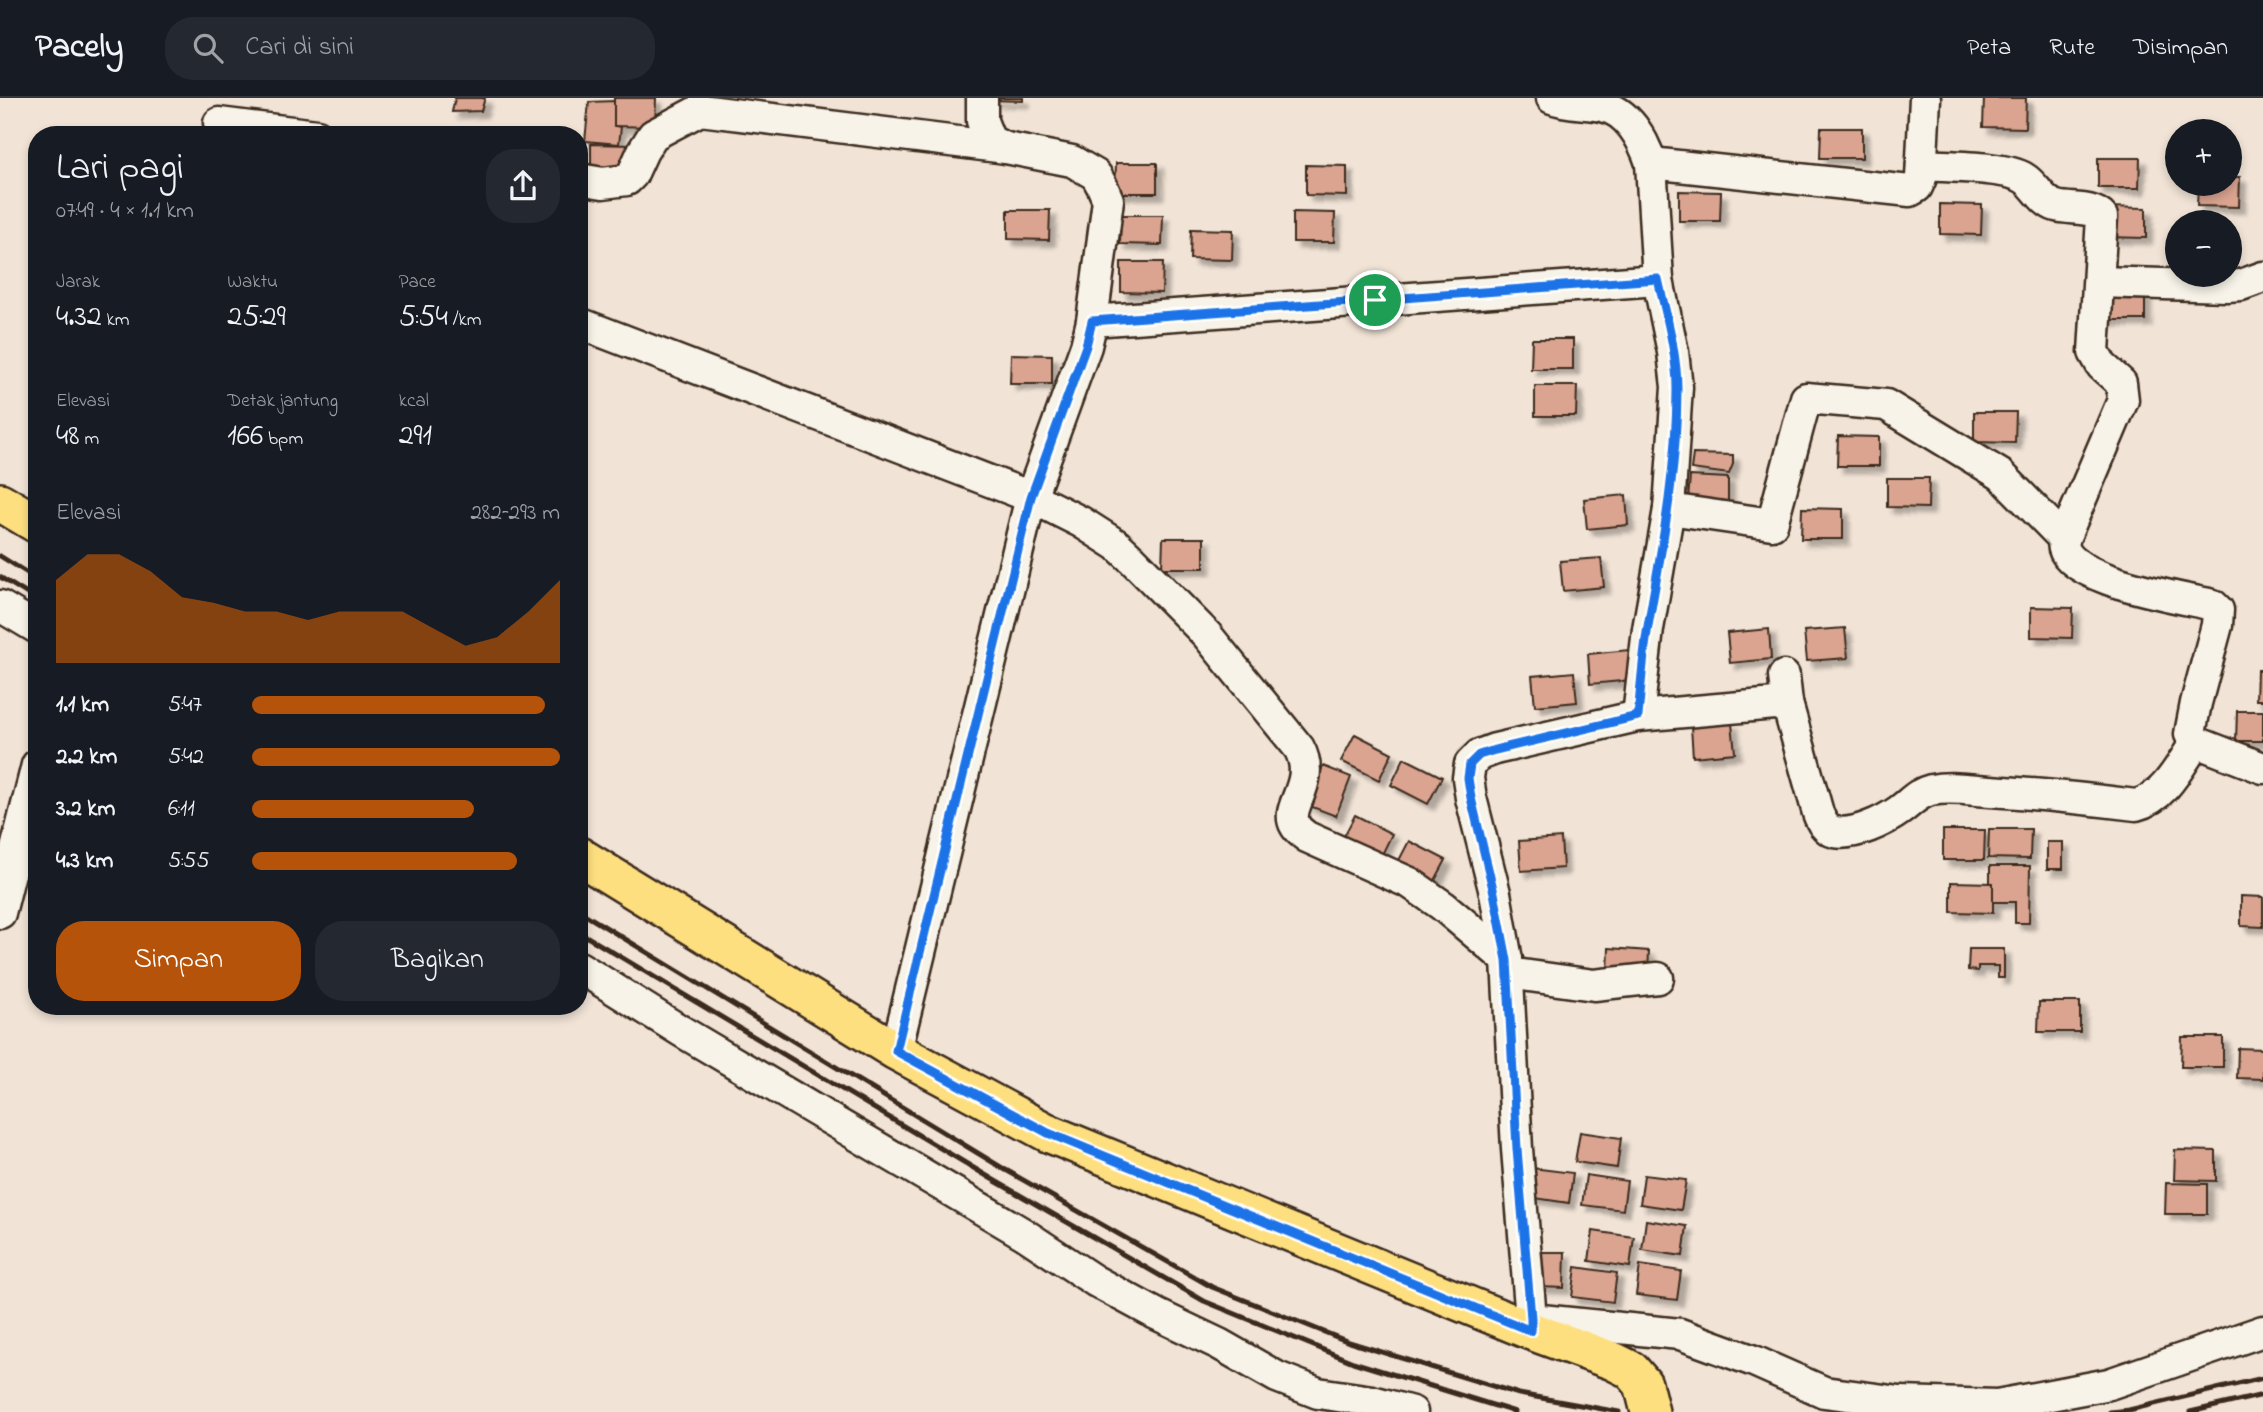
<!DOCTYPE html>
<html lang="id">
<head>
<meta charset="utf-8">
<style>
	:root { --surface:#171b24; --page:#242831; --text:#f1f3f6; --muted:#9ea1a6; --line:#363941; --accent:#b45309 }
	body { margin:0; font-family:"Indie Flower",sans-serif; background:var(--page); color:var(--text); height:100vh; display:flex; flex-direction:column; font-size:26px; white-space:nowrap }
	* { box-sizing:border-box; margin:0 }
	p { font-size:23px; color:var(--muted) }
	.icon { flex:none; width:38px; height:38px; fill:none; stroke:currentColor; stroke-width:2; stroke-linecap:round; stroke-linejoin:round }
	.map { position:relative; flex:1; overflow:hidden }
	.side { position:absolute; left:28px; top:28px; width:560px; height:889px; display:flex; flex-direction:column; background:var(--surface); border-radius:28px; box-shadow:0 4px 10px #0003 }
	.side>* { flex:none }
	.tools { position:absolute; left:2165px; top:21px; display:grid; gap:14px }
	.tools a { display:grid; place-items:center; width:77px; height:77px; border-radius:50%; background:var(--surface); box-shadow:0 4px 10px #0003; font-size:35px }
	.pin { position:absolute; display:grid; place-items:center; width:60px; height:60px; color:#fff; margin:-30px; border:4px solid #fff; border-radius:50%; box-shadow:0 2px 7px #0007 }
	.round { display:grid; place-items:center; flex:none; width:74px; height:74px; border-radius:28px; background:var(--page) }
	.head { display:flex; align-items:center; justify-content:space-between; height:119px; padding:0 28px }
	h1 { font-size:38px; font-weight:600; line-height:52px }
	.figures { display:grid; grid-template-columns:repeat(3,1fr); gap:10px; height:119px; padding:7px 28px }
	.figures div { display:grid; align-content:center }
	.figures b { font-size:30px; font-weight:600 }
	.figures small { font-size:19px; font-weight:400 }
	.figures p { font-size:19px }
	.chart { height:196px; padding:14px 28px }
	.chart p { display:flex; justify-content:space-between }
	.chart svg { width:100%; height:126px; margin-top:7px; fill:var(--accent); opacity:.7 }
	.button { display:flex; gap:14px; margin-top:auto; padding:14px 28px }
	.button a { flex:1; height:80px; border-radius:28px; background:var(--accent); color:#fff; font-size:28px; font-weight:600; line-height:80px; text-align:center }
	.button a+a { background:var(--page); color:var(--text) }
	ul { padding:0 28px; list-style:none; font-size:23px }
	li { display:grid; grid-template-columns:112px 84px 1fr; align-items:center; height:52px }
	li i { height:18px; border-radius:9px; background:var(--accent) }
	header { display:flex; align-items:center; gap:42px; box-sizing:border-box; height:98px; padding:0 35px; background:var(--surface); border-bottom:2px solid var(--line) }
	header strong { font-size:33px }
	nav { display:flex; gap:38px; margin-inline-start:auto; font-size:24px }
	.search { width:490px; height:63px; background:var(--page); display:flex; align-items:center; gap:18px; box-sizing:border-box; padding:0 24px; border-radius:28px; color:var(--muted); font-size:26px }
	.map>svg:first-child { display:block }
	.building { fill:#daa490; stroke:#3b2a1e; stroke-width:2; filter:url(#shadow) }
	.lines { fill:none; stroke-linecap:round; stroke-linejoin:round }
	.minor-casing { stroke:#3b2a1e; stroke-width:35 }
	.major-casing { stroke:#3b2a1e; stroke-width:42 }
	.minor { stroke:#f7f3e8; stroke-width:30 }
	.major { stroke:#fedf80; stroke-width:37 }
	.rail { stroke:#3b2a1e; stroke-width:5 }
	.route-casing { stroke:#fff; stroke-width:14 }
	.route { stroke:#1a73e8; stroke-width:9 }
</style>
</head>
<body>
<header>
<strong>Pacely</strong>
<div class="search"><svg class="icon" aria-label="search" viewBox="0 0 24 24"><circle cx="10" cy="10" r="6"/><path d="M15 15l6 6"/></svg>Cari di sini</div>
<nav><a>Peta</a><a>Rute</a><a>Disimpan</a></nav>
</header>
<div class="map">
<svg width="2263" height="1314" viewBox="0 0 2263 1314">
	<defs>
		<filter id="shadow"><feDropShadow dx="6" dy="6" stdDeviation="2" flood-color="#0004"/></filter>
	</defs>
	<rect width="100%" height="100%" fill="#f1e3d6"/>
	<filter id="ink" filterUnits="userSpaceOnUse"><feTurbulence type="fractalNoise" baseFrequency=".0143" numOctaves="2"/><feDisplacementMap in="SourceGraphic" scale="14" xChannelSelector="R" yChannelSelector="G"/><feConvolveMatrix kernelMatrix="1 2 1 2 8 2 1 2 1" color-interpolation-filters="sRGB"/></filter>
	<g filter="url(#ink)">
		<!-- building -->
		<g class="building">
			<polygon points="455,0 485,0 481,13 452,14"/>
			<polygon points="614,0 656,0 655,29 614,28"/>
			<polygon points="986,0 1023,0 1023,3 986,2"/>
			<polygon points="1984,0 2026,0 2025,30 1983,29"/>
			<polygon points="614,3 614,28 621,29 619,46 585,43 589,4"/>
			<polygon points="1821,30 1862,30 1862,60 1820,60"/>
			<polygon points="591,46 632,47 632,77 591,76"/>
			<polygon points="2098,60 2140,60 2139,90 2098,90"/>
			<polygon points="1116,65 1157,65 1157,95 1115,95"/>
			<polygon points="1306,67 1347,68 1347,98 1306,97"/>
			<polygon points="2230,79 2240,79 2239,109 2197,108 2198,86 2230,86"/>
			<polygon points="1679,93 1721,94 1720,123 1679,123"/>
			<polygon points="1940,106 1982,107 1981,137 1940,136"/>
			<polygon points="2104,109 2146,110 2146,140 2104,139"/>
			<polygon points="1008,112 1050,112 1049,142 1008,141"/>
			<polygon points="1293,114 1335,115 1334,144 1293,144"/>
			<polygon points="1121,117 1163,117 1162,147 1120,146"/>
			<polygon points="1191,131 1233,132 1232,162 1190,161"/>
			<polygon points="1121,164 1163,164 1162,195 1121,194"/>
			<polygon points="2104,191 2145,192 2145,222 2103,222"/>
			<polygon points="1532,241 1573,241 1573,271 1531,271"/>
			<polygon points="1011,256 1052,257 1052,286 1010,286"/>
			<polygon points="1535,288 1577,288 1576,318 1535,318"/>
			<polygon points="1974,314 2016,314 2015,345 1974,344"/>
			<polygon points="1838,338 1879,339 1879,368 1837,368"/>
			<polygon points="1693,356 1733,357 1733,366 1729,376 1691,371"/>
			<polygon points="1690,378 1728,380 1728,405 1688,402"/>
			<polygon points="1887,380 1929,380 1928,410 1887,409"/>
			<polygon points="1626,397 1628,427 1587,431 1584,401"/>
			<polygon points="1802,410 1843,411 1843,441 1801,441"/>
			<polygon points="1163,440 1204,440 1204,470 1162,470"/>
			<polygon points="1601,460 1604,489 1563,493 1560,463"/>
			<polygon points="2031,509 2073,510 2072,540 2031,539"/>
			<polygon points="1845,530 1848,560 1807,563 1804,533"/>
			<polygon points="1769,531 1771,561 1730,565 1727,535"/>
			<polygon points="1629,552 1632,582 1590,586 1588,556"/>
			<polygon points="2257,572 2263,572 2263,602 2256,602"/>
			<polygon points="1574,574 1577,604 1535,608 1532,578"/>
			<polygon points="2237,613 2263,613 2263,643 2236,643"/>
			<polygon points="1732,625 1735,655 1693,659 1691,629"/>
			<polygon points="1355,636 1392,655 1379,682 1341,663"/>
			<polygon points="1404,660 1442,679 1428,706 1391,687"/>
			<polygon points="1323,668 1351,679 1336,718 1307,707"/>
			<polygon points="1355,717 1392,736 1379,763 1341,744"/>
			<polygon points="1989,731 2031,731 2030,761 1988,760"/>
			<polygon points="1943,732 1985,732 1984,762 1943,762"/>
			<polygon points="1561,740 1563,770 1521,773 1519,743"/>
			<polygon points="1409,743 1446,762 1432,788 1395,770"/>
			<rect x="2047" y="744" width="16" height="27"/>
			<polygon points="1990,768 2030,768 2029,825 2015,825 2015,804 1990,804"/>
			<polygon points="1951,784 1993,785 1993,815 1951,814"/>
			<polygon points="2241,798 2263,799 2263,829 2241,828"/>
			<polygon points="1609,850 1649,853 1648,875 1608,873"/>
			<polygon points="1969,851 2004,851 2004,880 1998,880 1998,868 1978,868 1978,873 1968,872"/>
			<polygon points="2039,904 2080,904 2080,934 2038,934"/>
			<polygon points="2182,939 2223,939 2223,969 2181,969"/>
			<polygon points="2238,950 2263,951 2263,981 2237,980"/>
			<polygon points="1580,1034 1621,1040 1617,1070 1575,1064"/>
			<polygon points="2175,1052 2216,1053 2216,1083 2174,1082"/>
			<polygon points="1532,1070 1573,1075 1569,1105 1528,1099"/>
			<polygon points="1586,1077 1627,1083 1623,1112 1582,1107"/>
			<polygon points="1644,1077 1686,1082 1681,1112 1640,1106"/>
			<polygon points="2166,1085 2207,1086 2207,1116 2165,1116"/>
			<polygon points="1646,1122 1687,1128 1683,1158 1642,1152"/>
			<polygon points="1593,1133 1634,1139 1630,1169 1589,1163"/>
			<polygon points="1540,1154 1565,1154 1564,1190 1540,1189"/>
			<polygon points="1640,1167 1681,1173 1677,1202 1636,1197"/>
			<polygon points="1576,1169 1617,1175 1613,1204 1572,1199"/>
		</g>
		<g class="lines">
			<!-- minor casing -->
			<g class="minor-casing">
				<g id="minor">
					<path d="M1552,0C1567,6 1585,5 1602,8C1628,13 1643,41 1651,65L1658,182L1673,254L1677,289L1669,411L1648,531L1638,618"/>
					<polyline points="219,25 317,37"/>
					<polyline points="1651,65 1910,93 1917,89 1921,80 1925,0"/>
					<path d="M1922,67C1946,69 2005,68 2024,80C2036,87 2041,103 2056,108C2070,112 2093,108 2102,119L2094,254L2102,268L2121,285L2123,302L2064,441"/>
					<polyline points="579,81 603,85 627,82 632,77 643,53 653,37 700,12 1006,50"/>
					<polyline points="2099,184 2227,188 2241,187 2263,179"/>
					<polyline points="1092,223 1658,182"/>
					<path d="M579,225L1031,399L1081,424L1117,447L1131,460L1207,537L1299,650C1318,685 1284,708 1295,727C1297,732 1303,736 1307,739L1410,785L1443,808L1507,862"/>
					<path d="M1669,411L1772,426L1806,300L1886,307L2001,377L2064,441C2053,481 2185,500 2213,507L2218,512L2217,527L2196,605L2190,636L2196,644L2263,670"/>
					<polyline points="0,508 37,530"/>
					<polyline points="1784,578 1787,605"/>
					<polyline points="0,815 37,667"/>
					<polyline points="579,869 681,933 1024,1136 1095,1183 1156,1216 1219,1246 1277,1279 1318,1295 1372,1303 1412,1314"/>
					<polyline points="1508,875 1594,887 1658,880"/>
					<polyline points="896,953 1031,399 1086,248 1092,223 1108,102 1102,88 1096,77 1072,63 1006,50 990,43 982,23 982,0"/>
					<polyline points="1531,1221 1680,1236 1754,1263 1824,1294 1900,1304 1997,1307 2109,1286 2263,1233"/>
					<path d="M1531,1233V1221L1517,1051L1507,862L1495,795L1471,700L1468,680L1470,666L1479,657L1495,651L1638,618L1787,605L1818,715C1821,723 1825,732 1835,734C1854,738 1885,723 1900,712C1911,704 1918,695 1931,692C1950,688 1971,692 1990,693C2039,696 2087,701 2136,707C2165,700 2180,667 2196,644"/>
				</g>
			</g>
			<!-- major casing -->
			<g class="major-casing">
				<g id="major">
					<polyline points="0,404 37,426"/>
					<polyline points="579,758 896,953 1048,1035 1531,1233 1613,1263 1631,1272 1643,1286 1650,1314"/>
				</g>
			</g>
			<!-- minor -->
			<use href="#minor" class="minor"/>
			<!-- major -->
			<use href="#major" class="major"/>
			<!-- rail -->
			<g class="rail">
				<polyline points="0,458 37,481"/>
				<polyline points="0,479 37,502"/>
				<polyline points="579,813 1004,1071 1212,1189 1349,1244 1519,1296 1619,1314"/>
				<polyline points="579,834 992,1081 1204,1203 1353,1264 1515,1314"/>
				<polyline points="2110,1314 2129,1312 2263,1280"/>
				<polyline points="2190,1314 2263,1297"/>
			</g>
		</g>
	</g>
	<g class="lines" filter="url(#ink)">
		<!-- route casing -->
		<g class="route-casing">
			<path id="route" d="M1658,181C1666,217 1677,254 1677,291C1677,372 1662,449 1648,528C1643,558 1641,588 1638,618L1495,652L1479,657L1470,666L1468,680L1471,700L1494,795L1507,862L1517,1051L1531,1220V1233L1048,1035L896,953L1031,399L1086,248L1092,223Z"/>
		</g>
		<!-- route -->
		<use href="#route" class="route"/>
	</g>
</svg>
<div class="tools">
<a>+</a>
<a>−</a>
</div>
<div class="pin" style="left:1375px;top:202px;background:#1e9e55"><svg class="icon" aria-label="arrive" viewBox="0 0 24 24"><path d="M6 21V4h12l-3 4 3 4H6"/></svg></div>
<section class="side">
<div class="head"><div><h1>Lari pagi</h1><p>07:49 · 4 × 1.1 km</p></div><a class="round"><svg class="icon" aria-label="share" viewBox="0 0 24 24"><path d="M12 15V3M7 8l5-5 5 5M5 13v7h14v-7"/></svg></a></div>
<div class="figures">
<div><p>Jarak</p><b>4.32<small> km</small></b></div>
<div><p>Waktu</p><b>25:29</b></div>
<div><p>Pace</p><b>5:54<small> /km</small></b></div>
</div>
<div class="figures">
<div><p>Elevasi</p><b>48<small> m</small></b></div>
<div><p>Detak jantung</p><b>166<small> bpm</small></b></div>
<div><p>kcal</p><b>291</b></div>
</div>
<div class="chart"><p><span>Elevasi</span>282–293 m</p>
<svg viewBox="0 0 160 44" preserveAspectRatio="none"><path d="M0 44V15L10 6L20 6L30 12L40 21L50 23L60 26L70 26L80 29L90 26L100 26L110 26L120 32L130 38L140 35L150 26L160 15V44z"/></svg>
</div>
<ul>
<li><b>1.1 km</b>5:47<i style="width:95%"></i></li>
<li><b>2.2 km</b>5:42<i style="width:100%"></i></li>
<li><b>3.2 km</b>6:11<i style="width:72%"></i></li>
<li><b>4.3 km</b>5:55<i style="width:86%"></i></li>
</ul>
<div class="button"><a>Simpan</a><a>Bagikan</a></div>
</section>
</div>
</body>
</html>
